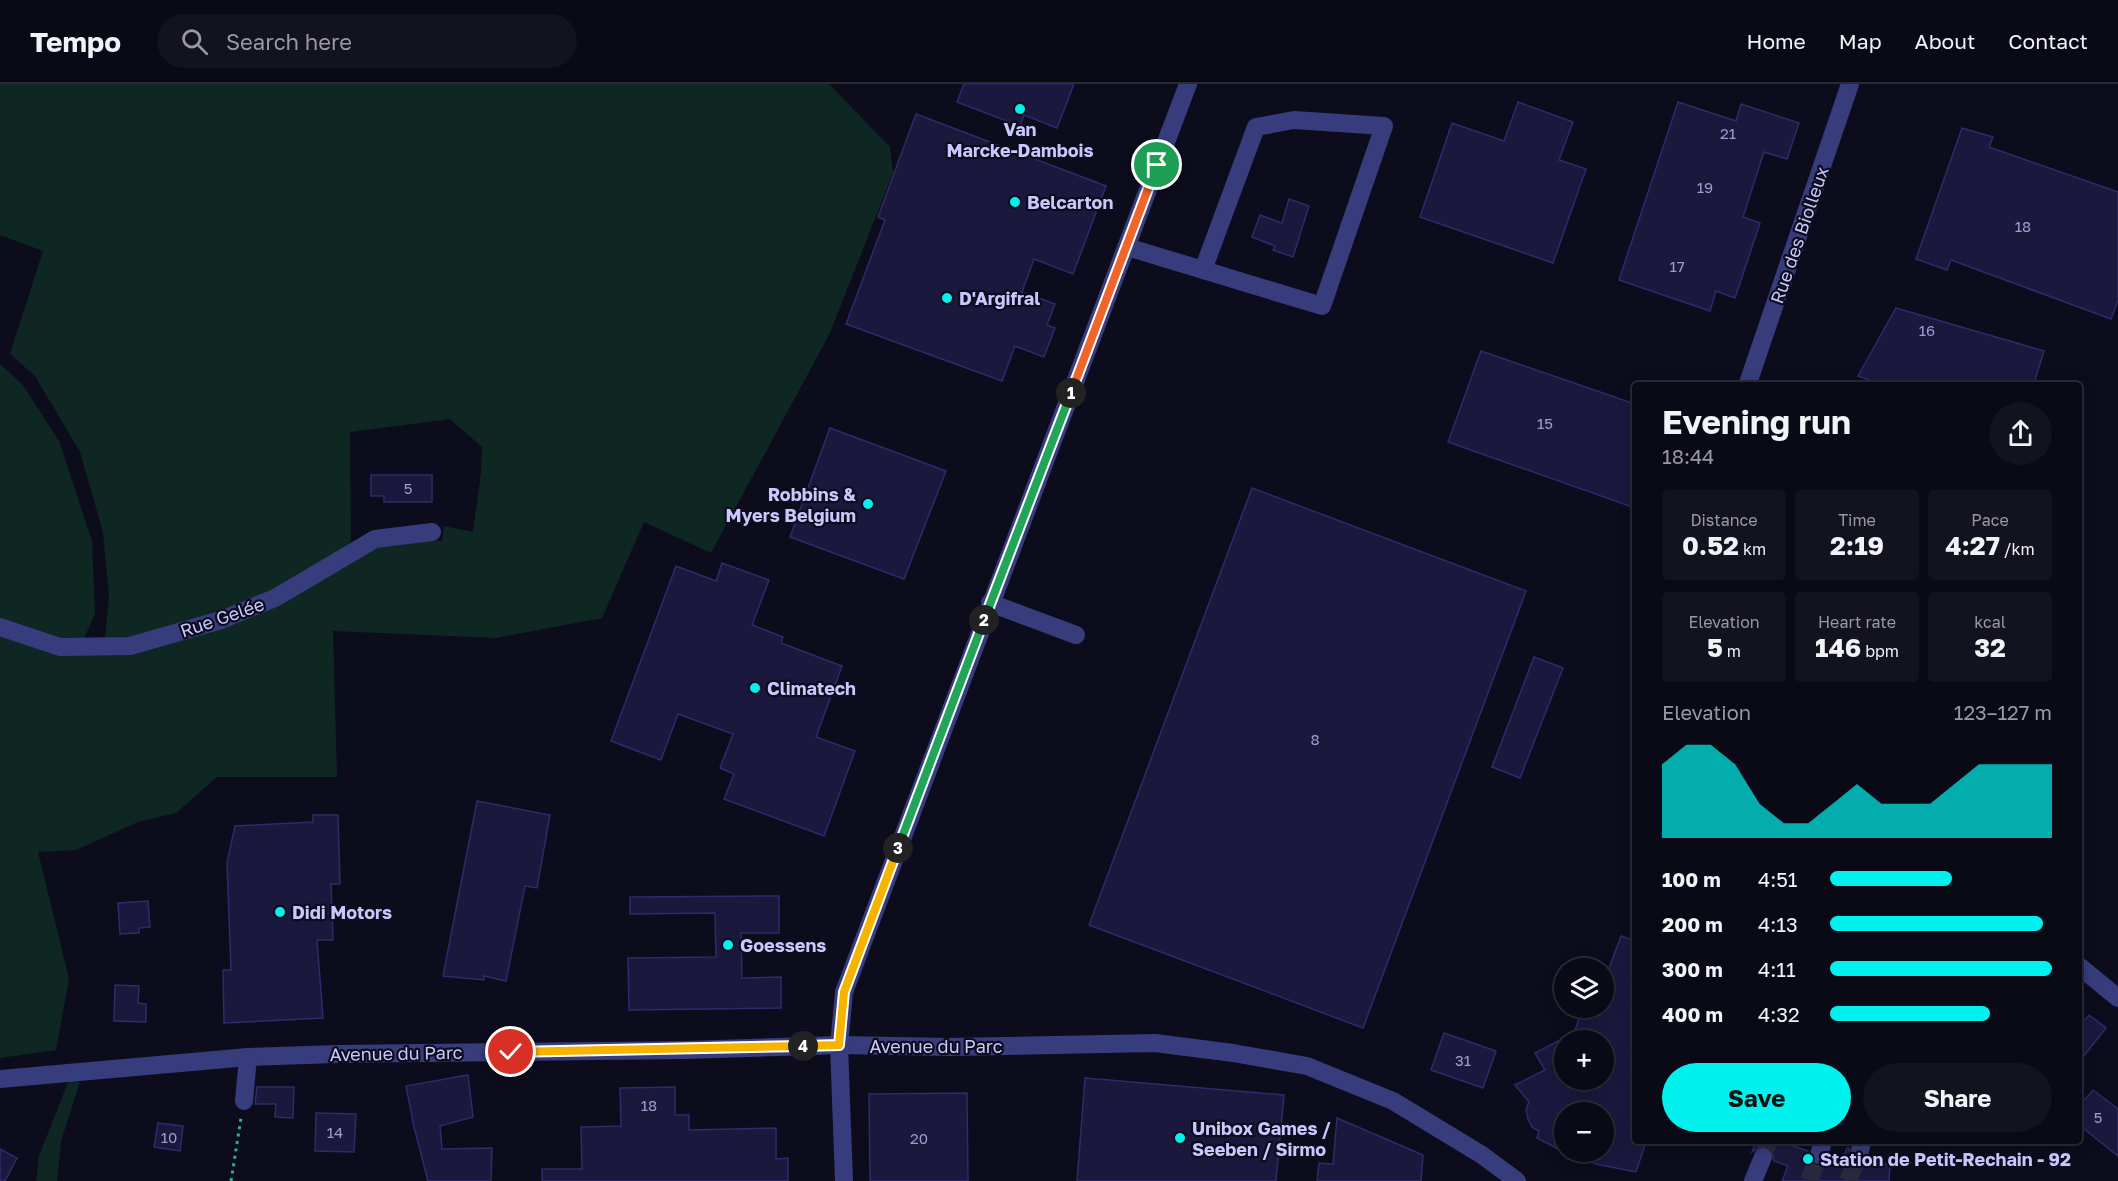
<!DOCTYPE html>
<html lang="en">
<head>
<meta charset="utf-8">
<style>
	:root { --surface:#0a0916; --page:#13121f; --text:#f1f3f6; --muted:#999aa1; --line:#2a2a35; --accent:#01f1ee }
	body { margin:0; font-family:"Golos Text",sans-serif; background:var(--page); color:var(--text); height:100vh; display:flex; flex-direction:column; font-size:22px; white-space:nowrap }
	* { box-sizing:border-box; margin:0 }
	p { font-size:20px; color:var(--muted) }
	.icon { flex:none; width:33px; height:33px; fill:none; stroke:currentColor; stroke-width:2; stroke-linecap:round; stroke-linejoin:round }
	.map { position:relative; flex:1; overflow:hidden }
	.details { position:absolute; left:1632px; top:298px; width:450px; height:762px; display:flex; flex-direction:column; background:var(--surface); border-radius:6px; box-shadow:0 3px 15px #0003,0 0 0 2px var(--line) }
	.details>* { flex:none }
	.tools { position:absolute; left:1554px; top:874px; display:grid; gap:12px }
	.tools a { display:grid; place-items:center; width:60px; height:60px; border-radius:50%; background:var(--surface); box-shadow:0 3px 15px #0003,0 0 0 2px var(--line); font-size:30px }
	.pin { position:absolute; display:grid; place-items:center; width:51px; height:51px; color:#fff; margin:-26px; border:3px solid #fff; border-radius:50%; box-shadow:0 2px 6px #0007 }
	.km { position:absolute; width:30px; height:30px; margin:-15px; border-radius:50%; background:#222; color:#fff; font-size:16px; line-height:30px; text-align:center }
	.round { display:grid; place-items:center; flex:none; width:63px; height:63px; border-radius:32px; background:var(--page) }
	.summary { display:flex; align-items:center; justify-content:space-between; height:102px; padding:0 30px }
	h1 { font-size:33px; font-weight:700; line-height:45px }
	.metrics { display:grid; grid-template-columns:repeat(3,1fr); gap:9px; height:102px; padding:6px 30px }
	.metrics div { display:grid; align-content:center; border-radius:6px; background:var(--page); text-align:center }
	.metrics b { font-size:26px; font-weight:700 }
	.metrics small { font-size:16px; font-weight:400 }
	.metrics p { font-size:16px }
	.chart { height:168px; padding:12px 30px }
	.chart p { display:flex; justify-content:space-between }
	.chart svg { width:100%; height:108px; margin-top:6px; fill:var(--accent); opacity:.7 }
	.primary-button { display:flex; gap:12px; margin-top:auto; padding:12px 30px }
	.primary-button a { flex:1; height:69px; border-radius:36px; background:var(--accent); color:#111; font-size:24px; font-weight:700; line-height:69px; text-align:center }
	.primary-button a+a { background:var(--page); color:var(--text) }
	ul { padding:0 30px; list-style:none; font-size:20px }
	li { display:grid; grid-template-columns:96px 72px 1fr; align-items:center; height:45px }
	li i { height:15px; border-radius:8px; background:var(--accent) }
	header { display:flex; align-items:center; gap:36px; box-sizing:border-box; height:84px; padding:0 30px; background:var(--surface); border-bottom:2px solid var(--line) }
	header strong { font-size:28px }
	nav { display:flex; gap:33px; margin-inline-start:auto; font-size:21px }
	.search { width:420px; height:54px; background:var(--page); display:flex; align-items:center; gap:15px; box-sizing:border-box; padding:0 21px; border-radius:33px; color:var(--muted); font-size:22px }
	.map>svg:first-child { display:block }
	.green { fill:#0f2723 }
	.building { fill:#1b183e; stroke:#2f2a6a; stroke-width:1.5 }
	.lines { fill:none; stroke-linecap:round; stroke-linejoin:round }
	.minor-tunnel { stroke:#29283f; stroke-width:18; stroke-dasharray:18 9; stroke-linecap:butt }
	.path { stroke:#2dad97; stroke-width:3; stroke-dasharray:3 4.5; stroke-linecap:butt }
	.minor { stroke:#373c7c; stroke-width:18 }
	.split-1-casing { stroke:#fff; stroke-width:12 }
	.split-2-casing { stroke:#fff; stroke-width:12 }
	.split-3-casing { stroke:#fff; stroke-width:12 }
	.split-4-casing { stroke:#fff; stroke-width:12 }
	.split-5-casing { stroke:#fff; stroke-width:12 }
	.split-1 { stroke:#f0652b; stroke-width:8 }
	.split-2 { stroke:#22a559; stroke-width:8 }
	.split-3 { stroke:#22a559; stroke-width:8 }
	.split-4 { stroke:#f5b400; stroke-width:8 }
	.split-5 { stroke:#f5b400; stroke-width:8 }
	.poi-dot { fill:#01f1ee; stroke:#0d0c1d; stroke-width:2 }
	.labels { text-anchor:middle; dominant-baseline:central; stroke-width:4.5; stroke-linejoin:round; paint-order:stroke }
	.number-label { font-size:15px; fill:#9d9ccf }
	.poi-label { font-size:18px; font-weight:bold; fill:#c8c8ff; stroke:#0d0c1d; text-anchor:start }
	.street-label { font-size:18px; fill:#c8c8ff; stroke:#0d0c1d }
</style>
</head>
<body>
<header>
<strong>Tempo</strong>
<div class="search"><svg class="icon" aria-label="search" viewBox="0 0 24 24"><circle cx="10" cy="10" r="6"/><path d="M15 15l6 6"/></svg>Search here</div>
<nav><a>Home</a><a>Map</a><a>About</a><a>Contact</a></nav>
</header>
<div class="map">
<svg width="2118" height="1097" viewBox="0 0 2118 1097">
	<rect width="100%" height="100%" fill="#0d0c1d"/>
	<!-- green -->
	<g class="green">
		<polygon points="0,0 829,0 890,63 893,89 830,249 711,469 644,438 602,534 496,554 333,547 337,693 217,693 176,729 138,738 76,766 38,768 69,895 56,966 0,974 0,551 51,568 134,566 267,523 357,472 395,454 442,457 444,442 473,448 481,389 482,363 450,335 350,348 351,465 313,484 271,509 174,545 135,555 105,556 109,512 103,448 80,368 35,292 10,270 43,167 0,151"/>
		<polygon points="0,280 22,300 59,357 92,457 95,530 84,554 67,559 0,537"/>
		<polygon points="69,996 80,998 61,1057 57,1097 36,1097 39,1072"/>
	</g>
	<!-- building -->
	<g class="building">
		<polygon points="964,0 1074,0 1057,44 1024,31 1020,42 957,18"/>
		<polygon points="1518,18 1573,38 1559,76 1586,85 1553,179 1420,133 1452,39 1504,57"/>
		<polygon points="1678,18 1736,37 1741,20 1799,39 1787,75 1764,68 1743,133 1760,139 1735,214 1716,207 1710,227 1619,196"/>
		<polygon points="916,30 1106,102 1073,190 1034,175 1022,208 1055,220 1047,241 1055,244 1044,273 1015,262 1002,297 846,240 885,136 878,133"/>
		<polygon points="1962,44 1993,53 1989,63 2118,108 2118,216 2111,235 1951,176 1947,186 1916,175"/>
		<polygon points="1289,115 1309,122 1293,173 1273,166 1275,162 1252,153 1260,131 1282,139"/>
		<polygon points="1896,224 2044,267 2033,302 1886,302 1858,292"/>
		<polygon points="1481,267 1635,320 1635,424 1448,358"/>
		<polygon points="830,344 946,387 904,495 790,453"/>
		<polygon points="371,391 432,391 432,418 384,418 384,412 371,412"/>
		<polygon points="1252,404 1526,507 1363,944 1089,841"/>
		<polygon points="722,479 769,496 752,541 783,553 781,559 842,582 816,653 855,667 824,752 724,715 734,690 720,684 733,650 678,630 661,676 611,657 676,482 716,497"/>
		<polygon points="1534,573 1563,584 1520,694 1492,683"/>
		<polygon points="477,717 550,731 537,804 525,802 506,897 484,892 484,896 443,892"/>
		<polygon points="313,731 338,731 340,800 331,800 333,856 317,856 323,934 224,939 223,886 231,886 227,779 235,742 313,738"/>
		<polygon points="779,812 779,849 741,849 742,894 781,893 781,924 629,926 628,874 716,873 715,829 630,830 630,813"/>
		<polygon points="148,817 150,843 139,844 139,849 120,850 118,819"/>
		<polygon points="1621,852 1635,857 1635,1058 1646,1058 1636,1088 1596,1080 1566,1070 1566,1068 1604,1068 1604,1029 1564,1029 1564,1068 1537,1054 1539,1047 1532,1043 1528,1035 1526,1026 1529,1018 1515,1001 1545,986 1535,969 1564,954 1564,996 1604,996 1604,957 1571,957 1583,924 1604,924 1604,898"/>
		<polygon points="115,901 139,902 138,919 146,920 146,938 114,937"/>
		<polygon points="2079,931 2085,936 2089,931 2106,944 2079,978"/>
		<polygon points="1444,949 1496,967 1483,1004 1431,986"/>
		<polygon points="468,991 473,1033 440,1042 442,1065 492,1064 491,1097 428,1097 414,1043 406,1002"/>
		<polygon points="1085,994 1284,1011 1276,1097 1077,1097"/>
		<polygon points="257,1003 294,1003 293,1034 275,1033 276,1020 255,1020"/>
		<polygon points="675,1003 675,1031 689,1031 689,1046 776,1044 776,1075 788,1074 788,1097 542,1097 542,1085 582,1085 581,1043 621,1042 620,1004"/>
		<polygon points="2093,1006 2118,1025 2118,1072 2079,1041 2079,1022"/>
		<polygon points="967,1009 968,1097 870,1097 869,1010"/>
		<polygon points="316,1029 356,1030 354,1068 315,1067"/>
		<polygon points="1337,1034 1423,1071 1421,1097 1317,1097 1319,1079 1333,1080"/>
		<polygon points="158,1039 183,1042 180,1067 154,1063"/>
		<polygon points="1756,1058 1781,1058 1808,1067 1808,1074 1811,1079 1816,1082 1826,1080 1830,1075 1841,1079 1847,1064 1849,1064 1850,1071 1857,1078 1864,1077 1870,1072 1872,1072 1869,1080 1890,1080 1889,1097 1782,1097 1788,1082 1774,1077 1772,1067 1767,1062 1761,1062 1752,1068"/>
		<polygon points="0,1065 17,1074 5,1097 0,1097"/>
	</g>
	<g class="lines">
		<!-- minor-tunnel -->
		<g class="minor-tunnel">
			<polyline points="1763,1073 1769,1058"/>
			<polyline points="1809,1097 1819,1071"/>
			<polyline points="1848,1097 1860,1067"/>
		</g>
		<!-- path -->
		<polyline class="path" points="231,1097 241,1034"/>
		<!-- minor -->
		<g class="minor">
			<polyline points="1127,163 1322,222 1384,42 1294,36 1256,43 1203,186"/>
			<polyline points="1747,302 1850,0"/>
			<polyline points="990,519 1076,551"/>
			<polyline points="0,543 60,563 130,562 221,536 275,514 375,455 432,448"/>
			<polyline points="2079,882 2118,914"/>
			<polyline points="0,995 248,973 337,970 685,966 839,961 950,963 1155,959 1233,969 1307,982 1393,1017 1482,1071 1517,1097"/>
			<polyline points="244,1017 248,973"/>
			<polyline points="1860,1067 1862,1058"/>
			<polyline points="1819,1071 1823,1058"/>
			<polyline points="844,1097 839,961 844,908 1188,0"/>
			<polyline points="1753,1097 1763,1073"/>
		</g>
	</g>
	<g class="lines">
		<!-- split-1 casing -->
		<g class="split-1-casing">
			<polyline id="split-1" points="1071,309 1157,81"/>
		</g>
		<!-- split-2 casing -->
		<g class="split-2-casing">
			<polyline id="split-2" points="984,536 1071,309"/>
		</g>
		<!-- split-3 casing -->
		<g class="split-3-casing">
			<polyline id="split-3" points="898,764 984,536"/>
		</g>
		<!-- split-4 casing -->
		<g class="split-4-casing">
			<polyline id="split-4" points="803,962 839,961 844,908 898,764"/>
		</g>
		<!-- split-5 casing -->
		<g class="split-5-casing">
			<polyline id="split-5" points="511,968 803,962"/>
		</g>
		<!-- split-1 -->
		<use href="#split-1" class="split-1"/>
		<!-- split-2 -->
		<use href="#split-2" class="split-2"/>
		<!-- split-3 -->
		<use href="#split-3" class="split-3"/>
		<!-- split-4 -->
		<use href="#split-4" class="split-4"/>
		<!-- split-5 -->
		<use href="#split-5" class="split-5"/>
	</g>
	<!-- markers -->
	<g class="poi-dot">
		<circle cx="1020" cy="25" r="6"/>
		<circle cx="1015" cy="118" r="6"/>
		<circle cx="947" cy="214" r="6"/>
		<circle cx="868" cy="420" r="6"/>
		<circle cx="755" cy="604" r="6"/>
		<circle cx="280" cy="828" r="6"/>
		<circle cx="728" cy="861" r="6"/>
		<circle cx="1180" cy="1054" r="6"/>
		<circle cx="1808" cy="1075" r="6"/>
	</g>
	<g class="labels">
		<!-- number labels -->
		<g class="number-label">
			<text x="1728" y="49">21</text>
			<text x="1705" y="103">19</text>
			<text x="2023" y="142">18</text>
			<text x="1677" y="182">17</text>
			<text x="1927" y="246">16</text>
			<text x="1545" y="339">15</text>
			<text x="408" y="404">5</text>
			<text x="1315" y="655">8</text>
			<text x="1463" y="976">31</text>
			<text x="649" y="1021">18</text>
			<text x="2098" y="1033">5</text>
			<text x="335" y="1048">14</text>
			<text x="169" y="1053">10</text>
			<text x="919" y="1054">20</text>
		</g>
		<!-- poi labels -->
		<g class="poi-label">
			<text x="1020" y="45" text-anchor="middle">Van<tspan x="1020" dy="21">Marcke-Dambois</tspan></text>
			<text x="1027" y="118">Belcarton</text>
			<text x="959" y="214">D'Argifral</text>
			<text x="856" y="410" text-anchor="end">Robbins &amp;<tspan x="856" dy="21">Myers Belgium</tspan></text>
			<text x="767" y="604">Climatech</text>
			<text x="292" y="828">Didi Motors</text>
			<text x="740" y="861">Goessens</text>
			<text x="1192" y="1044">Unibox Games /<tspan x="1192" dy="21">Seeben / Sirmo</tspan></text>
			<text x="1820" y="1075">Station de Petit-Rechain - 92</text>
		</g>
		<!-- street labels -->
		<g class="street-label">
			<text transform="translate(1799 151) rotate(-71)">Rue des Biolleux</text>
			<text transform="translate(222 533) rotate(-19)">Rue Gelée</text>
			<text x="936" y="962">Avenue du Parc</text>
			<text transform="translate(396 969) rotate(-1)">Avenue du Parc</text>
		</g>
	</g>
</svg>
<div class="tools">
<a><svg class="icon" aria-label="layers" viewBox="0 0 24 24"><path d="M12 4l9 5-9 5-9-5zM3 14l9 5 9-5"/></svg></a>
<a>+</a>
<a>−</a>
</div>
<div class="pin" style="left:1157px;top:81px;background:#1e9e55"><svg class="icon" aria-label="arrive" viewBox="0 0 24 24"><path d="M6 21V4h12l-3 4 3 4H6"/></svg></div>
<div class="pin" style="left:511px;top:968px;background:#d93025"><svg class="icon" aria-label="check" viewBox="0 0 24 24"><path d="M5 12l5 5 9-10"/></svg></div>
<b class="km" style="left:1071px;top:309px">1</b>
<b class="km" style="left:984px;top:536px">2</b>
<b class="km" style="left:898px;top:764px">3</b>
<b class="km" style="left:803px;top:962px">4</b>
<section class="details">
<div class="summary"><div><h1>Evening run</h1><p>18:44</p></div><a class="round"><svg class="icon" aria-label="share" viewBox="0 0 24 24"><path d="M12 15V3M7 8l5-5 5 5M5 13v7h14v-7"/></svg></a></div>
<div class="metrics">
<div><p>Distance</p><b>0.52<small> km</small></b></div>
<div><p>Time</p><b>2:19</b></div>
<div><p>Pace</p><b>4:27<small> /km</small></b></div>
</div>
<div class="metrics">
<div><p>Elevation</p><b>5<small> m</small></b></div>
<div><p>Heart rate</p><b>146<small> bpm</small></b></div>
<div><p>kcal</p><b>32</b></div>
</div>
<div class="chart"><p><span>Elevation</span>123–127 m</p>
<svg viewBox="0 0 160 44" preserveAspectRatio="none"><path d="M0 44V14L10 6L20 6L30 14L40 30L50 38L60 38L70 30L80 22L90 30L100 30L110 30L120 22L130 14L140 14L150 14L160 14V44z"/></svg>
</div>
<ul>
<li><b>100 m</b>4:51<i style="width:55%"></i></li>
<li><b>200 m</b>4:13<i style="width:96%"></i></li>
<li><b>300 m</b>4:11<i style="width:100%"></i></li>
<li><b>400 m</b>4:32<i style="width:72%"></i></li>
</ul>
<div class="primary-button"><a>Save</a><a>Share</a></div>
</section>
</div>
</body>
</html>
